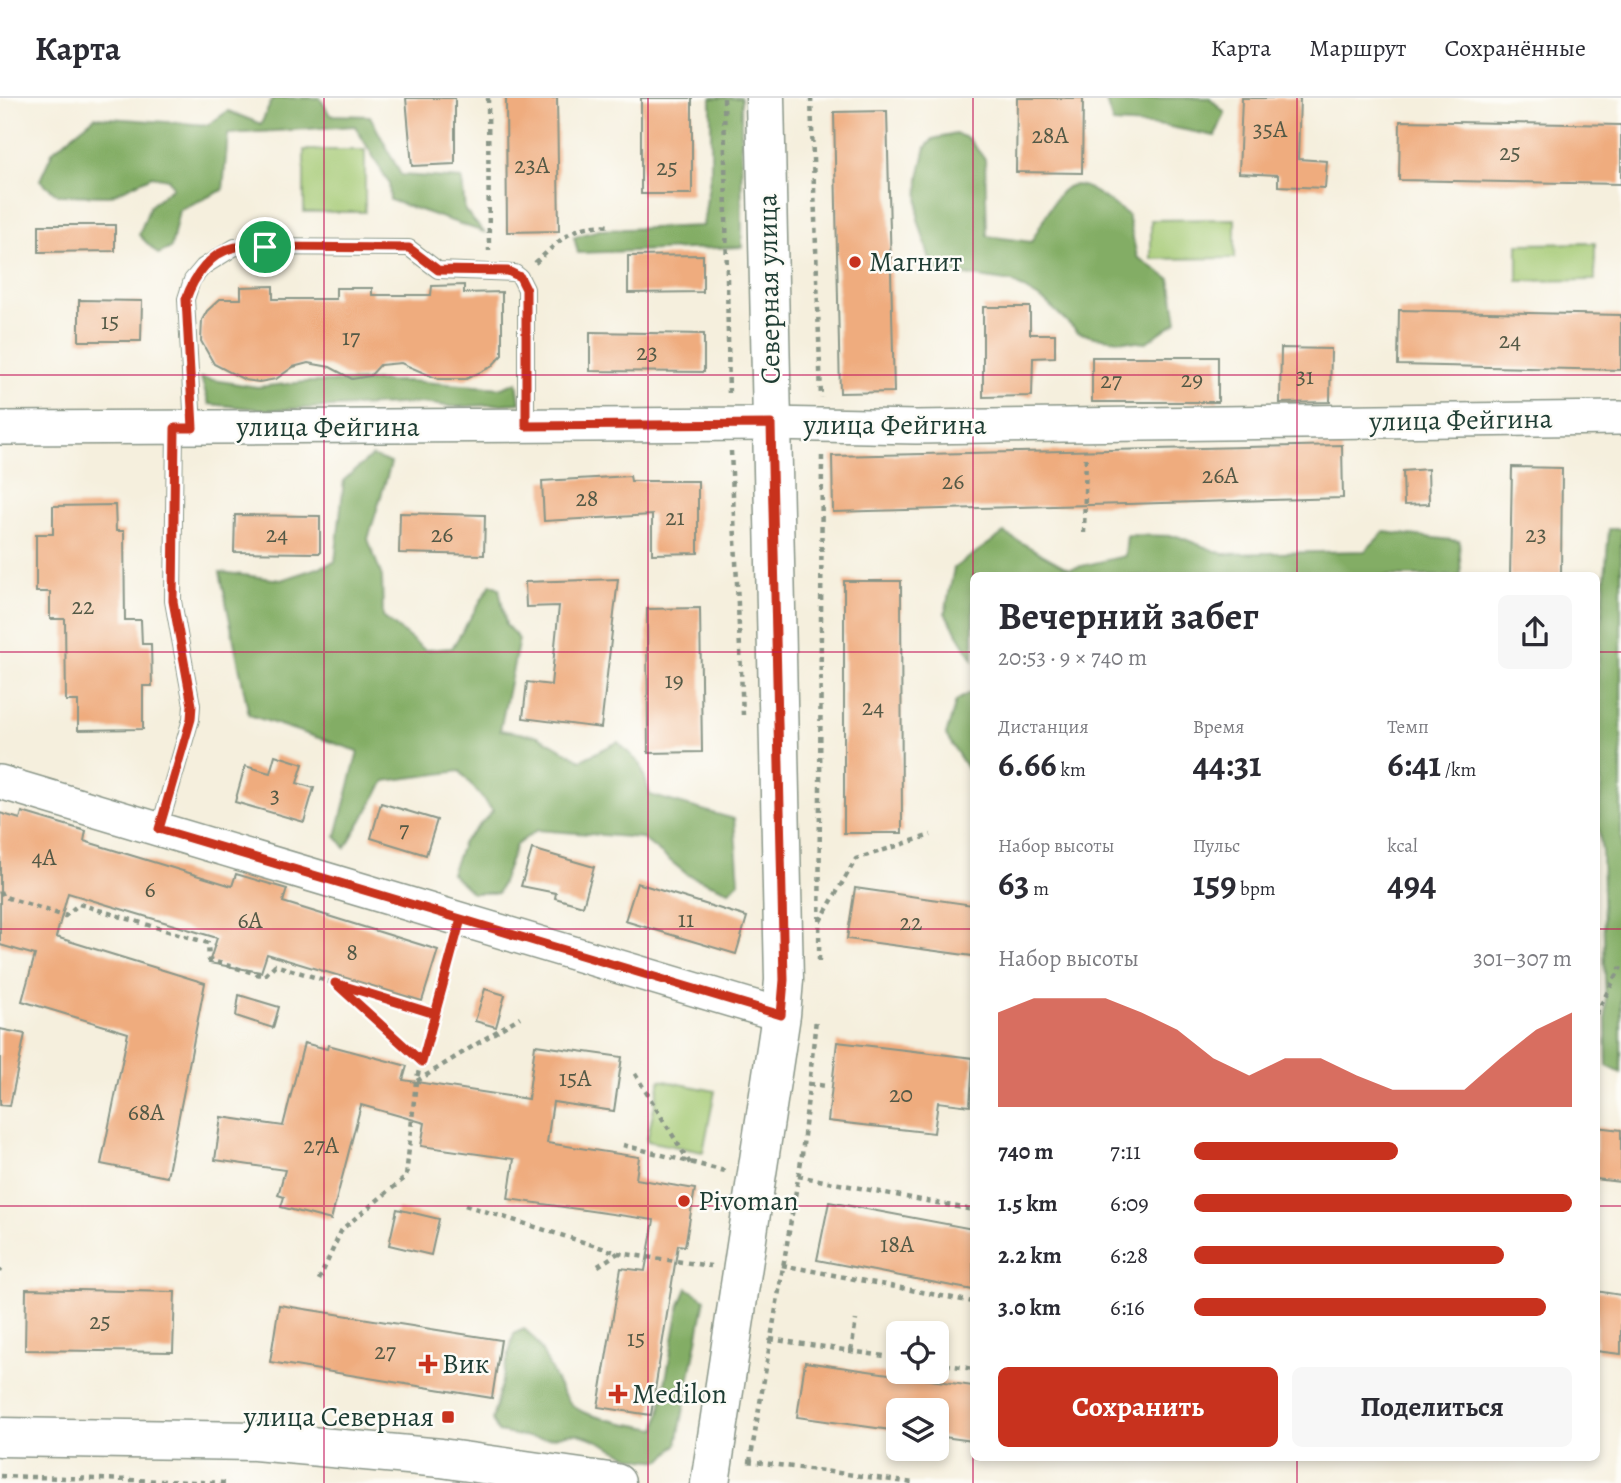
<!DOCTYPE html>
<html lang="ru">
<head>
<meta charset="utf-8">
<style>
	:root { --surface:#fff; --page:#f7f7f7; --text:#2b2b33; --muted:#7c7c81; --line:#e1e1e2; --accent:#c8321e }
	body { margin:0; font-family:Alegreya,serif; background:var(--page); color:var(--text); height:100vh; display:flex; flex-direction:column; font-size:26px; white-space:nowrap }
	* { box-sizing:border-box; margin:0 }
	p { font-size:23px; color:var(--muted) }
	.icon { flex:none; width:38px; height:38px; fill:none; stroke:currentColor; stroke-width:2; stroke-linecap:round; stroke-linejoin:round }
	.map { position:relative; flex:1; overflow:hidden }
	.details { position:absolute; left:970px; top:474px; width:630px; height:889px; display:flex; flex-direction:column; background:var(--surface); border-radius:10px; box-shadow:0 4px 10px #0003 }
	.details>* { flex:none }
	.buttons { position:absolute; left:886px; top:1223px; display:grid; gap:14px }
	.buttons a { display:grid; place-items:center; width:63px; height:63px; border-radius:10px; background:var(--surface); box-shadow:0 4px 10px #0003; font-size:35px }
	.pin { position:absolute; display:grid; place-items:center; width:60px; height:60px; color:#fff; margin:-30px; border:4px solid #fff; border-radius:50%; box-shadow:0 2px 7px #0007 }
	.round { display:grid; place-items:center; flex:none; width:74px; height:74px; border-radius:10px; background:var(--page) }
	.headline { display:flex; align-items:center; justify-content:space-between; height:119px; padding:0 28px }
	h1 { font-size:38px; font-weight:700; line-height:52px }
	.metrics { display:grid; grid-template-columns:repeat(3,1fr); gap:10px; height:119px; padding:7px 28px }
	.metrics div { display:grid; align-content:center }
	.metrics b { font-size:35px; font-weight:700 }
	.metrics small { font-size:19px; font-weight:400 }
	.metrics p { font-size:19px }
	.chart { height:196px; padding:14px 28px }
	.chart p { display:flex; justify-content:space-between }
	.chart svg { width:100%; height:126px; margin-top:7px; fill:var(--accent); opacity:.7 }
	.button { display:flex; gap:14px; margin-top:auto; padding:14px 28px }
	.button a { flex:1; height:80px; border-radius:10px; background:var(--accent); color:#fff; font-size:28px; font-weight:700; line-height:80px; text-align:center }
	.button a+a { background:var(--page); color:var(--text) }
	ul { padding:0 28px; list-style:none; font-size:23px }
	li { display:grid; grid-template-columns:112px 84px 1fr; align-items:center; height:52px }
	li i { height:18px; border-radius:9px; background:var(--accent) }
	header { display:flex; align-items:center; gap:42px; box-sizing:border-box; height:98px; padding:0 35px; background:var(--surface); border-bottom:2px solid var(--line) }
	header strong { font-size:33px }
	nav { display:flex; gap:38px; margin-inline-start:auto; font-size:24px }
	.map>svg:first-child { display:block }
	.green { fill:#a4c973; stroke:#628354; stroke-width:2 }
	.forest { fill:#83ad65; stroke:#51754c; stroke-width:2 }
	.building { fill:#efac7e }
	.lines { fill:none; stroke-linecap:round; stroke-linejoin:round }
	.service-casing { stroke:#8a9688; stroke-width:18 }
	.minor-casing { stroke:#8a9688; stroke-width:36 }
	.tertiary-casing { stroke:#8a9688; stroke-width:41 }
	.path { stroke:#8a9688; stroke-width:4.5; stroke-dasharray:5 5; stroke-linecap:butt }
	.service { stroke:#fff; stroke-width:16 }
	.minor { stroke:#fff; stroke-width:33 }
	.tertiary { stroke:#fff; stroke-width:38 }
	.route-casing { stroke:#fff; stroke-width:14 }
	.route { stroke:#c8321e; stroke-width:9 }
	.grid { fill:none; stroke:#c2185b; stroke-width:2; stroke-opacity:0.55 }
	.poi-dot { fill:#c8321e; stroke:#fdfcf7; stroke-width:2.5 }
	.labels { text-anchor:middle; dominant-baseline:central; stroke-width:5; stroke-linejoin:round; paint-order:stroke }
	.number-label { font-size:24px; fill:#535946 }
	.poi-label { font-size:28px; fill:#1f3d34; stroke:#fdfcf7; text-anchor:start }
	.street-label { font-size:28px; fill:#1f3d34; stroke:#fdfcf7 }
</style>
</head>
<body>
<header>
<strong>Карта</strong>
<nav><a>Карта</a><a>Маршрут</a><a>Сохранённые</a></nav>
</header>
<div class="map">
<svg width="1621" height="1385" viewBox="0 0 1621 1385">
	<rect width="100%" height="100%" fill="#fdfcf7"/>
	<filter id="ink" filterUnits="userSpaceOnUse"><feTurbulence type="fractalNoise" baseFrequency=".0143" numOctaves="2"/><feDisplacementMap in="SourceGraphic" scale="14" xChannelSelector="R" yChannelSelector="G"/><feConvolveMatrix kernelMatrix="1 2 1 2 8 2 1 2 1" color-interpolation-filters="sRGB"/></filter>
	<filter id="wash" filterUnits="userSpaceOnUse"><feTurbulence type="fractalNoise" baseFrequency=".00686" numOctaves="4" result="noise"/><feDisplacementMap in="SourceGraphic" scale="28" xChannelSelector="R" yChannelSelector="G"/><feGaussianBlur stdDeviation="1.57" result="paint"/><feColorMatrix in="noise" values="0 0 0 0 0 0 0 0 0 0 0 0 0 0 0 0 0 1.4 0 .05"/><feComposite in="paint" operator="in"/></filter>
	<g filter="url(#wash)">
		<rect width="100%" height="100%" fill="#f5efdd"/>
		<!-- green -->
		<g class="green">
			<rect x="304" y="52" width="61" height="62"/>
			<polygon points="1235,121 1235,160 1151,161 1151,122"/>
			<polygon points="1595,145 1595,182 1518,183 1518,146"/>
			<polygon points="660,982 715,993 703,1054 647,1043"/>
		</g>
		<!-- forest -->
		<g class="forest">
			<polygon points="273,0 320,0 330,17 370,18 401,77 462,81 465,113 484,134 390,102 389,85 355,28 228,36 223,92 179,112 171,150 158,156 139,137 150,108 173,89 168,81 152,78 110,98 58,97 40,82 53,53 95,19 208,27 228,13 261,26"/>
			<polygon points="711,0 741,0 742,149 578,155 574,139 599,132 703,128 711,72"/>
			<polygon points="1105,0 1210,0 1225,15 1215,38 1165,28 1113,25"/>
			<path d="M956,36L968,40L985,61L987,138L1031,144C1067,82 1062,67 1128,117L1137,159L1170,181L1177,223L1145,245L1094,239L1078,234L1046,204L1012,184L933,172L918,121L919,79L926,49L933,41Z"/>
			<polygon points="201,280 257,289 306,284 409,283 502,290 517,284 520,305 456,309 420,305 270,312 209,306"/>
			<polygon points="372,358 391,365 368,441 382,479 383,519 425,552 452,550 491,486 499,490 506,527 519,541 500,632 538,638 581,662 618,644 641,667 650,697 734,721 739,784 729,793 688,777 642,740 537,732 516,747 498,795 472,795 451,775 463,744 493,713 460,673 385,683 345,750 336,738 358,653 249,617 220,474 281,482 335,464 344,382"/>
			<polygon points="1609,431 1621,431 1621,975 1607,968 1602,754 1598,728 1601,687 1596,639 1596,589"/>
			<polygon points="1384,434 1459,443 1461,478 973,478 973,561 945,515 954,470 1004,435 1069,471 1125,458 1127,437 1177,438 1223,456 1365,453"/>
			<polygon points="973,593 973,680 946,637 956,603"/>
			<path d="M687,1190L705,1201L677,1346L662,1362C624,1364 617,1348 585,1338C566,1332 563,1339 548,1340C533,1342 513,1336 498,1334L492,1322L514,1236L524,1231C550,1250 554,1302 583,1314C605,1323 634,1327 657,1331L679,1209Z"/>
		</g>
		<g id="blocks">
			<!-- building -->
			<g class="building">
				<polygon points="406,0 455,0 455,66 412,68"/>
				<polygon points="506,0 557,0 559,133 507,134"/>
				<rect x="641" y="0" width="51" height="96"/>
				<polygon points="1017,0 1083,0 1082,75 1016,74"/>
				<polygon points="1242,0 1300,0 1298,61 1327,63 1325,90 1278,88 1278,77 1239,75"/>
				<polygon points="887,13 894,294 840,295 834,14"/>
				<polygon points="1400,23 1621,27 1621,86 1399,82"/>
				<polygon points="39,127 115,127 115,153 39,154"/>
				<polygon points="703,157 703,194 628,195 628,158"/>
				<polygon points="464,187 464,195 502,194 502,257 491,269 466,281 438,281 401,265 380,267 370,278 352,281 330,269 308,265 293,269 276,281 259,284 245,282 214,266 201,243 202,222 207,213 220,201 241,201 241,189 273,188 273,201 336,201 336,190 372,190 372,197 431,197 432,188"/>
				<polygon points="79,202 142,203 141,243 79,243"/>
				<polygon points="983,209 1030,209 1030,236 1055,236 1055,259 1033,260 1032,298 983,299"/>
				<polygon points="1399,212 1621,217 1621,272 1398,267"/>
				<polygon points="590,234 704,236 704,274 590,273"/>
				<polygon points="1281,250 1331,251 1330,304 1280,305"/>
				<rect x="1092" y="259" width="126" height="45"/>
				<polygon points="1342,347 1343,400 833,414 832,358"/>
				<polygon points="1512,369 1562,370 1561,478 1510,478"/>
				<polygon points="1428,371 1429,406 1404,407 1403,373"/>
				<polygon points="630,378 631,383 698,383 698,455 652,456 652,417 544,423 542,383"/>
				<polygon points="115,407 116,433 124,433 125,522 141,522 142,546 151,546 152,588 143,588 143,631 78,632 78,603 66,603 65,521 50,521 50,494 36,494 36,436 53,436 53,408"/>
				<polygon points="400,415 485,417 484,457 399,455"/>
				<polygon points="235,417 320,418 320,455 234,454"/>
				<polygon points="618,481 601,630 523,620 527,584 551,587 559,508 526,509 525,484"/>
				<polygon points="844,483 901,483 902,735 844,735"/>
				<polygon points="700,510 702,654 648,655 647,511"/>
				<polygon points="275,657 303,666 297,685 314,690 304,724 235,704 245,668 270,675"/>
				<polygon points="381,705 437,722 426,757 371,740"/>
				<polygon points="22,714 86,733 84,743 232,788 236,776 287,791 283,804 438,852 422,903 267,856 261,874 209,865 217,840 68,795 56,839 205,885 167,1079 101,1066 128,935 22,903 35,857 0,847 0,715 20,721"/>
				<polygon points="532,751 594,769 583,808 555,800 556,795 521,788"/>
				<polygon points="637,785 747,819 736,856 625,823"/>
				<polygon points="855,790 973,807 973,858 847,841"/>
				<polygon points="485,891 505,897 496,929 475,923"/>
				<polygon points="239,897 279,909 273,930 236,918"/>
				<polygon points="0,931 25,936 10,1008 0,1007"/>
				<polygon points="837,944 973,960 970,1008 938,1004 934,1035 828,1023"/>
				<polygon points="304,945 327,951 328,947 407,968 403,982 528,1001 535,947 622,959 614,1013 553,1004 547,1045 639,1059 636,1081 695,1091 685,1148 678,1147 651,1317 598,1309 621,1170 645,1173 654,1122 508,1101 514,1061 421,1048 425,1025 361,1007 331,1122 281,1109 284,1099 278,1097 285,1072 215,1062 221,1019 283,1028"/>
				<polygon points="1596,1029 1621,1032 1621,1084 1596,1081"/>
				<polygon points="829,1104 973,1131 973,1192 817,1162"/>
				<polygon points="397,1111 439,1121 431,1157 389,1147"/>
				<polygon points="26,1191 175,1194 173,1254 25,1252"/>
				<polygon points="1596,1193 1621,1197 1621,1256 1596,1253"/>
				<polygon points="279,1207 501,1242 492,1300 270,1264"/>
				<polygon points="805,1264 973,1288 973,1343 936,1338 936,1312 898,1312 898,1333 797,1319"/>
			</g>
		</g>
	</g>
	<g filter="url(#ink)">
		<use href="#blocks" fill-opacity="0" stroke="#8a9688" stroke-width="2"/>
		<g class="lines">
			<!-- service casing -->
			<g class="service-casing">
				<g id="service">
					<polyline points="193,330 186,201 192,182 203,169 235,149 409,150 438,172 515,175 520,179 526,191 526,329"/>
					<polyline points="159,731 191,621 192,607 173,503 175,330"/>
				</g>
			</g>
			<!-- minor casing -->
			<g class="minor-casing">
				<g id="minor">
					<polyline points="0,330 771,326 916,329 1621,320"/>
					<polyline points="0,684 781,917"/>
				</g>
			</g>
			<!-- tertiary casing -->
			<g class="tertiary-casing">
				<g id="tertiary">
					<polyline points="0,1339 255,1343 441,1360 616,1385"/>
					<polyline points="710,1385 781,917 784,882 765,0"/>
				</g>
			</g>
			<!-- path -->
			<g class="path">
				<polyline points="488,0 489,153"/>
				<polyline points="724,0 729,299"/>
				<polyline points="811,0 821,300"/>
				<path d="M535,165C563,140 573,125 612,128"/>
				<polyline points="731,353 743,617"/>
				<polyline points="1084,435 1086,356"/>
				<polyline points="0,793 2,798 65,818 79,806 208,845 209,862 264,878 275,867 435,916"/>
				<polyline points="820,823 856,761 931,737"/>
				<polyline points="819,863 822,354"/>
				<polyline points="338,888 422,964"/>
				<polyline points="1596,916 1621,869"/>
				<polyline points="635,976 691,1067"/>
				<polyline points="417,983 520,919"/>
				<polyline points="809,986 827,988"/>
				<polyline points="623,1047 725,1073"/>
				<polyline points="798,1078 973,1112"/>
				<polyline points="465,1107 618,1155 711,1168"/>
				<polyline points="782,1167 973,1204"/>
				<polyline points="598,1168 618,1155"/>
				<polyline points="0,1174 1,1171"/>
				<polyline points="319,1182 342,1131 406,1079 416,983 454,849"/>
				<polyline points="926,1236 926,1232"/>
				<polyline points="770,1241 898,1260"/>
				<polyline points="851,1253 856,1222"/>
				<polyline points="936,1265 973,1271"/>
				<polyline points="748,1363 914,1385"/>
				<polyline points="750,1364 802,1057 816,921"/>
				<polyline points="0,1378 229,1385"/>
			</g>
			<!-- service -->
			<use href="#service" class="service"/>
			<!-- minor -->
			<use href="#minor" class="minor"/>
			<!-- tertiary -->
			<use href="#tertiary" class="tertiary"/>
		</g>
	</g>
	<g class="lines" filter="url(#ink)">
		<!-- route casing -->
		<g class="route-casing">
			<path id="route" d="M265,149C256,149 244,147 236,149C211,154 194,178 186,201L193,330H175L173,503L192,607L191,621L159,731L461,821L435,916L335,885L422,964L461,821L781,917L784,882L771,326L526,328V191L520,179L508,173L438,172L409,150L265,149"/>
		</g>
		<!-- route -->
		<use href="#route" class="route"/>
	</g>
	<!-- grid -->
	<path class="grid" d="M324,0V1385M648,0V1385M973,0V1385M1297,0V478M0,277H1621M0,554H973M1596,554H1621M0,831H973M1596,831H1621M0,1108H973M1596,1108H1621M1297,1360V1385"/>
	<!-- markers -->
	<g class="poi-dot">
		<circle cx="855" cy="164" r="7"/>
		<circle cx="684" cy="1103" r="7"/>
		<path d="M424.5 1255.5h7v7h7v7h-7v7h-7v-7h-7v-7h7z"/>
		<path d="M614.5 1285.5h7v7h7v7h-7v7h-7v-7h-7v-7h7z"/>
		<rect x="441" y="1312" width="14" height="14" rx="3.5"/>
	</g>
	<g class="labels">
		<!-- number labels -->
		<g class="number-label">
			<text x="1270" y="31">35А</text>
			<text x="1050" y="37">28А</text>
			<text x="1510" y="54">25</text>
			<text x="532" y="67">23А</text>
			<text x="667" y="69">25</text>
			<text x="110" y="223">15</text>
			<text x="351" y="239">17</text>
			<text x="1510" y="242">24</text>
			<text x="647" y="254">23</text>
			<text x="1305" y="278">31</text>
			<text x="1192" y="281">29</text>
			<text x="1111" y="282">27</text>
			<text x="1220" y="377">26А</text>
			<text x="953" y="383">26</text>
			<text x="587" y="400">28</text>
			<text x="675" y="419">21</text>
			<text x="277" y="436">24</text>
			<text x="442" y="436">26</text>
			<text x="1536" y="436">23</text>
			<text x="83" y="508">22</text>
			<text x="674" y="582">19</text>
			<text x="873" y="609">24</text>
			<text x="275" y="697">3</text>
			<text x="404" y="731">7</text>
			<text x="44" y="759">4А</text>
			<text x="150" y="791">6</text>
			<text x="686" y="821">11</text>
			<text x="250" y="822">6А</text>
			<text x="911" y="824">22</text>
			<text x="352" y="854">8</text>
			<text x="575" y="980">15А</text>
			<text x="901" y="996">20</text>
			<text x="146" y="1014">68А</text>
			<text x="321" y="1047">27А</text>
			<text x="897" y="1146">18А</text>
			<text x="100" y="1223">25</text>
			<text x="636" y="1240">15</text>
			<text x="385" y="1253">27</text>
		</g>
		<!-- poi labels -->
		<g class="poi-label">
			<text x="869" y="164">Магнит</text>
			<text x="698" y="1103">Pivoman</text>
			<text x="442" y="1266">Вик</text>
			<text x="632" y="1296">Medilon</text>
			<text x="434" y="1319" text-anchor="end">улица Северная</text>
		</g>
		<!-- street labels -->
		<g class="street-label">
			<text transform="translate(769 191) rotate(-91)">Северная улица</text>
			<text transform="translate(1461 322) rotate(-1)">улица Фейгина</text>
			<text x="895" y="327">улица Фейгина</text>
			<text x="328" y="329">улица Фейгина</text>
		</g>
	</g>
</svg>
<div class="buttons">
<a><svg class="icon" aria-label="locate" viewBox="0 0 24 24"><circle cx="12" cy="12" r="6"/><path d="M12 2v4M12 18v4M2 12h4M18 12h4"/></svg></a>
<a><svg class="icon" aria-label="layers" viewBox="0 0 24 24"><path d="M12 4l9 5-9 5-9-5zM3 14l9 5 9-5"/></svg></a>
</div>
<div class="pin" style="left:265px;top:149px;background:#1e9e55"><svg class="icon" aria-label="arrive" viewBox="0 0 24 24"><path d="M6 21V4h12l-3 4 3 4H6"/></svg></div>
<section class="details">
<div class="headline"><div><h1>Вечерний забег</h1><p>20:53 · 9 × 740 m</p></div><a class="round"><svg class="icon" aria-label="share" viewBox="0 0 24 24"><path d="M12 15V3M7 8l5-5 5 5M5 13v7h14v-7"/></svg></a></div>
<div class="metrics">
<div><p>Дистанция</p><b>6.66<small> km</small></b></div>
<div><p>Время</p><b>44:31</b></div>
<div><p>Темп</p><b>6:41<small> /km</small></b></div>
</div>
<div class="metrics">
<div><p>Набор высоты</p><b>63<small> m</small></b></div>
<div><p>Пульс</p><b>159<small> bpm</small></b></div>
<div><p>kcal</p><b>494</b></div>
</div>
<div class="chart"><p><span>Набор высоты</span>301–307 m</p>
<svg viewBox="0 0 160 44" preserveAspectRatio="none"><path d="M0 44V11L10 6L20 6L30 6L40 11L50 17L60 27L70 33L80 27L90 27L100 33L110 38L120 38L130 38L140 27L150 17L160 11V44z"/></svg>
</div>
<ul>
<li><b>740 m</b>7:11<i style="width:54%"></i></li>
<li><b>1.5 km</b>6:09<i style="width:100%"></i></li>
<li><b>2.2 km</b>6:28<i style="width:82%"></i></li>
<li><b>3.0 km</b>6:16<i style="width:93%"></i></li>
</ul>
<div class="button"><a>Сохранить</a><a>Поделиться</a></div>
</section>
</div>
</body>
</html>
